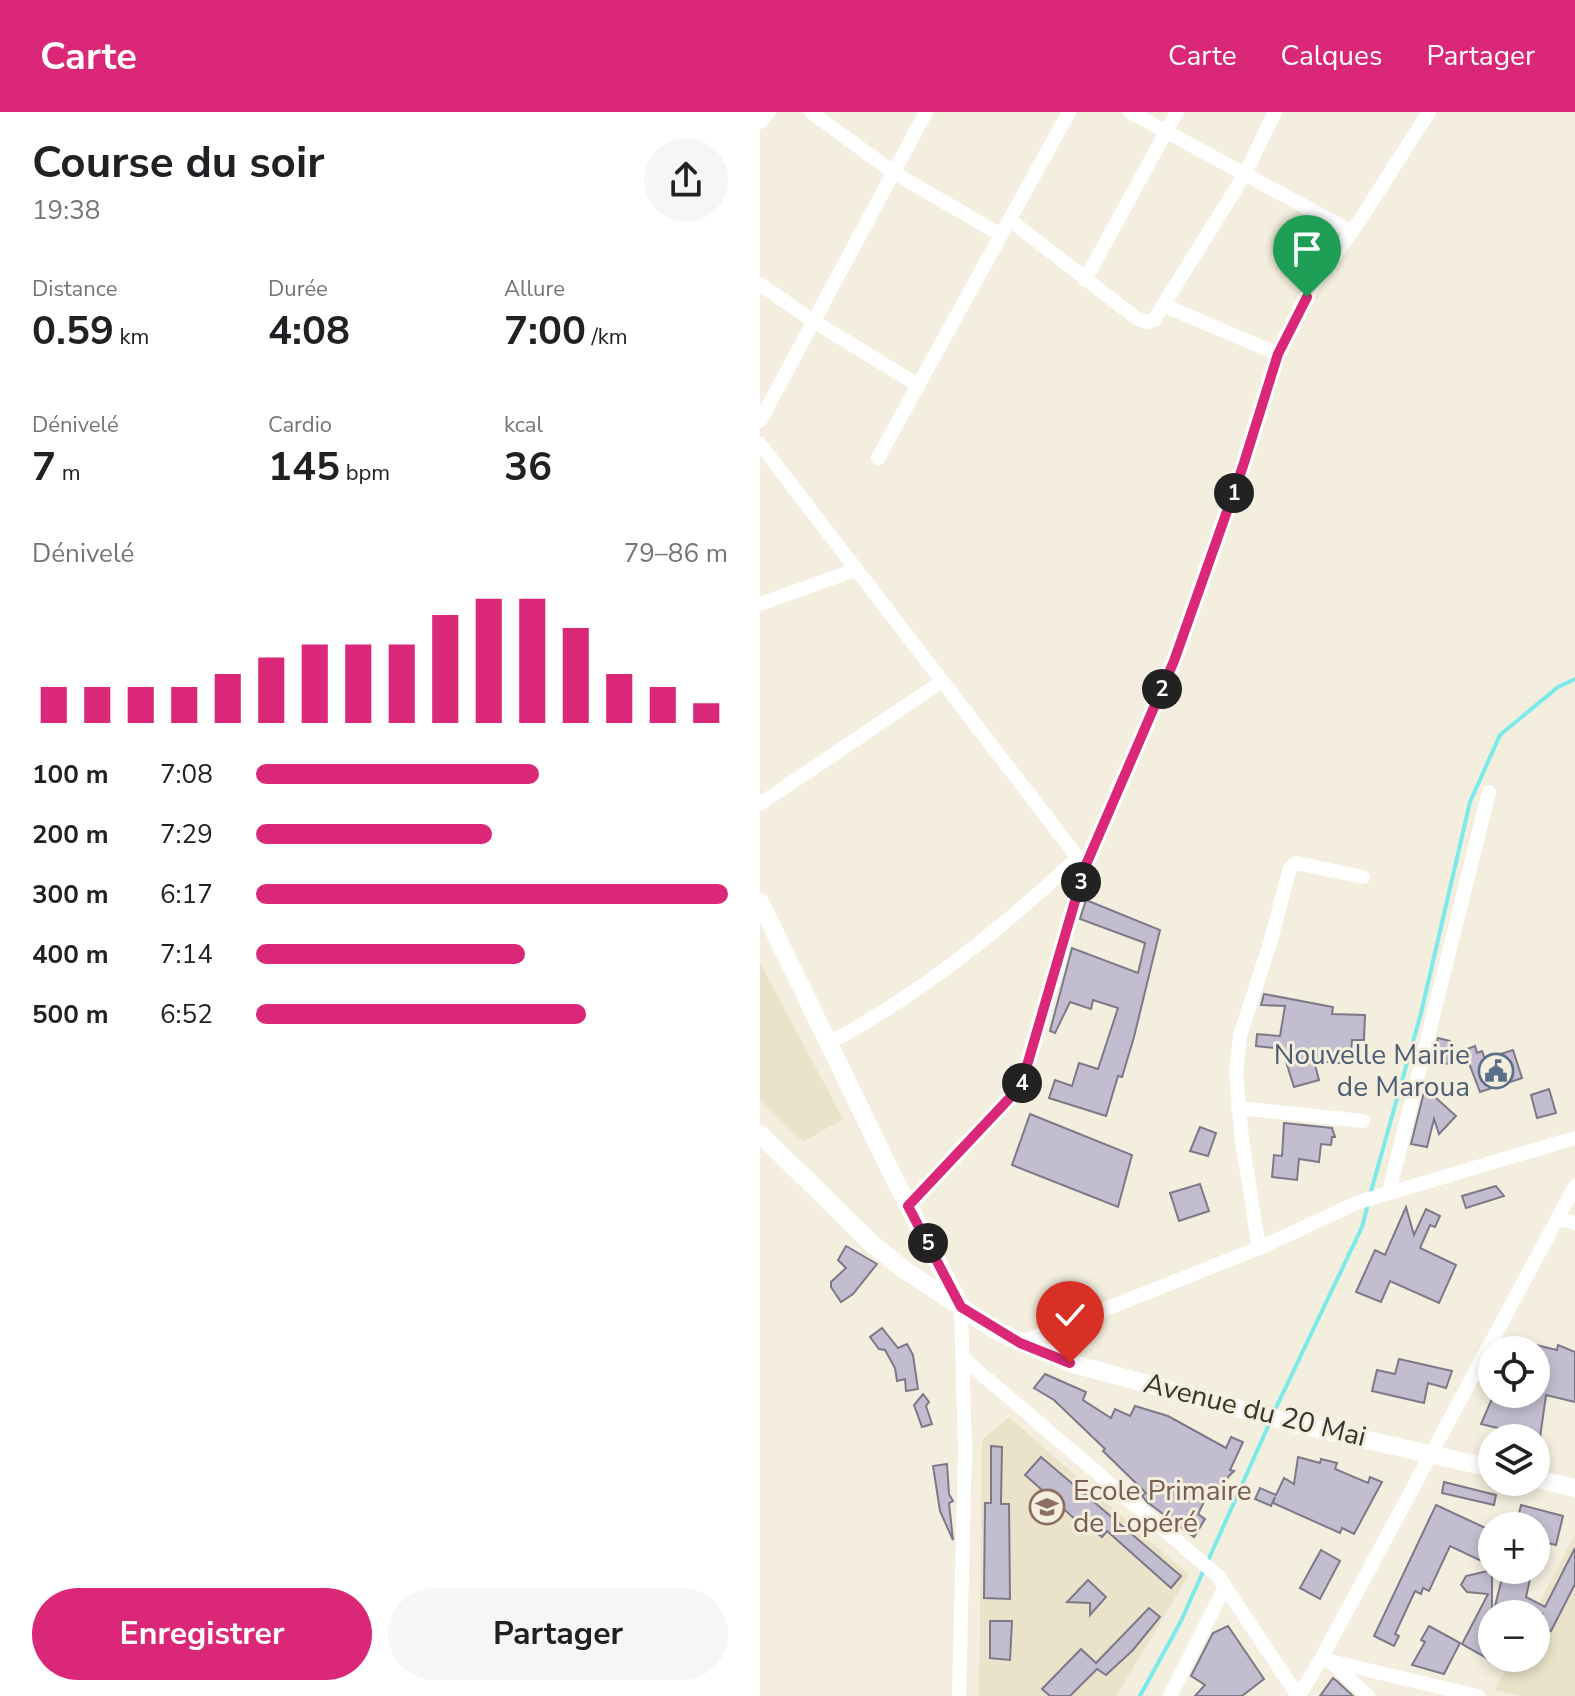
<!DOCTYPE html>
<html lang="fr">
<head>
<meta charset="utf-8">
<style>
	:root { --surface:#fff; --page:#f6f6f6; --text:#202124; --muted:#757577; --accent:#db2777 }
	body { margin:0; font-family:"Nunito Sans",sans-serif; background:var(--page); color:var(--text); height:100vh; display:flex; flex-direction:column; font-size:30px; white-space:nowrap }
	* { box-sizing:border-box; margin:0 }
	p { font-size:26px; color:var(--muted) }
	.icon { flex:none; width:44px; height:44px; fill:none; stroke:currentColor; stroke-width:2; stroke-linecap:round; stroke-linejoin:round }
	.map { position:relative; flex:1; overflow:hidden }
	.panel { display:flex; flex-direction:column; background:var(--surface); width:760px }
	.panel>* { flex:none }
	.fabs { position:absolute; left:718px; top:1224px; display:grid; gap:16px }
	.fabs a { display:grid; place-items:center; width:72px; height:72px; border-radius:50%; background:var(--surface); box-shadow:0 4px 12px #0003; font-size:40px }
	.pin { position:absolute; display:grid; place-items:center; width:68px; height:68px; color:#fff; margin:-82px -34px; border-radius:50% 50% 50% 0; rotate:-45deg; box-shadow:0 0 8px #0007 }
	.pin .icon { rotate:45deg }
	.km { position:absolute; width:40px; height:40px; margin:-20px; border-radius:50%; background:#222; color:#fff; font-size:22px; line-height:40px; text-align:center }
	.round { display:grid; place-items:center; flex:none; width:84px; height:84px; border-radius:42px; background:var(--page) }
	.head { display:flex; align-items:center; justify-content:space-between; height:136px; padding:0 32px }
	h1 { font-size:44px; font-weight:700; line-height:60px }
	.stats { display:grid; grid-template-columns:repeat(3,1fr); gap:12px; height:136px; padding:8px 32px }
	.stats div { display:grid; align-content:center }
	.stats b { font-size:40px; font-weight:700 }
	.stats small { font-size:22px; font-weight:400 }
	.stats p { font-size:22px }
	.chart { height:224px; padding:16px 32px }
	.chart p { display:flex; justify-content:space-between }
	.chart svg { width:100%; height:144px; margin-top:8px; stroke:var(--accent); stroke-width:6 }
	.button { display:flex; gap:16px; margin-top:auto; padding:16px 32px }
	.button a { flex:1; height:92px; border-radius:48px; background:var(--accent); color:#fff; font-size:32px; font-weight:700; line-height:92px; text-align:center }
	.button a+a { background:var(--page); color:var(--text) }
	ul { padding:0 32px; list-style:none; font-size:26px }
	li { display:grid; grid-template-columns:128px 96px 1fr; align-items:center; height:60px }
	li i { height:20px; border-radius:10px; background:var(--accent) }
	header { display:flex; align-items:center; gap:48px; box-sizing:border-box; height:112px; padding:0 40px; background:var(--accent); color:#fff }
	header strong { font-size:38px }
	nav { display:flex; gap:44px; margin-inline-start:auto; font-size:28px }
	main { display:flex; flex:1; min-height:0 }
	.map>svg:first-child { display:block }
	.built { fill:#eae3ca }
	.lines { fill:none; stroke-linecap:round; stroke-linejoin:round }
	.stream { stroke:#7ceaea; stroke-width:4 }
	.building { fill:#c3becf; stroke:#7d7988; stroke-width:2 }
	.minor { stroke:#fff; stroke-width:14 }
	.tertiary { stroke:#fff; stroke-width:18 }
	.route-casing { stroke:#fff; stroke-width:16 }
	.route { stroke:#db2777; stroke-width:10 }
	.labels { text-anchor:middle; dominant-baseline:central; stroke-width:6; stroke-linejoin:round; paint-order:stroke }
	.service-label { font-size:28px; fill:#4e5e75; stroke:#f3eedd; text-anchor:end }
	.street-label { font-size:28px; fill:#36342e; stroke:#f3eedd }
	.education-label { font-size:28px; fill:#785e54; stroke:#f3eedd; text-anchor:start }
</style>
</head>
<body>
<header>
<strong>Carte</strong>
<nav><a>Carte</a><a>Calques</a><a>Partager</a></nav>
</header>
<main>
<section class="panel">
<div class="head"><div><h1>Course du soir</h1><p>19:38</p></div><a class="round"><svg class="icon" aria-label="share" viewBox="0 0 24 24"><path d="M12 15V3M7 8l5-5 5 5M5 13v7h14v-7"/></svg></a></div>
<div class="stats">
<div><p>Distance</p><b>0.59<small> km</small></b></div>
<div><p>Durée</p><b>4:08</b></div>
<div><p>Allure</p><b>7:00<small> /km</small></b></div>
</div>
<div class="stats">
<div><p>Dénivelé</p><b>7<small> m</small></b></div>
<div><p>Cardio</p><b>145<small> bpm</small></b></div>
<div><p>kcal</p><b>36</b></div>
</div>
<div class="chart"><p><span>Dénivelé</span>79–86 m</p>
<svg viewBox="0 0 160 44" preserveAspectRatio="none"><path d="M5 44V33M15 44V33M25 44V33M35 44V33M45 44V29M55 44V24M65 44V20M75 44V20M85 44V20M95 44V11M105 44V6M115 44V6M125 44V15M135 44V29M145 44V33M155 44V38"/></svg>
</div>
<ul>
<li><b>100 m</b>7:08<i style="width:60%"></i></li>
<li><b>200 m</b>7:29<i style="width:50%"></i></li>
<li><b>300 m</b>6:17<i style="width:100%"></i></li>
<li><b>400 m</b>7:14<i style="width:57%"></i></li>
<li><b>500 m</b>6:52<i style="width:70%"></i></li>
</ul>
<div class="button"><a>Enregistrer</a><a>Partager</a></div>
</section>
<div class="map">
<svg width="815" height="1584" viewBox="0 0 815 1584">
	<rect width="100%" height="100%" fill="#f3eedd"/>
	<!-- built -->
	<g class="built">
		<polygon points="0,851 83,1007 43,1030 0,987"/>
		<polygon points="249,1305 429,1463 356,1584 219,1584 222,1328"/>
		<polygon points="815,1422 815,1584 761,1584 735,1578 751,1546 776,1546 774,1502"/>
	</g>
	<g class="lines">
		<!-- stream -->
		<g class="stream">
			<polyline points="610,1083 661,901 710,690 740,623 798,575 815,567"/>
			<polyline points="513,1302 602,1115 608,1092"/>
			<polyline points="380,1584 421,1509 510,1310"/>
		</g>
	</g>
	<!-- building -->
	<g class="building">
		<polygon points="326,788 400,818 374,925 362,965 358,964 346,1004 289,986 295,968 312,974 319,951 338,957 358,896 333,888 331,897 310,890 295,921 290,919 312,836 378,861 385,831 320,807"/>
		<polygon points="504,882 573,895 572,902 605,903 604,928 592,928 590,952 554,949 559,968 534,975 522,937 496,934 497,922 520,924 525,894 501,893"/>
		<polygon points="678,926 690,929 688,952 672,948"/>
		<polygon points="715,934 717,941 722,939 725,947 753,938 762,966 720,980 704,938"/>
		<polygon points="665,976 696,1004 679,1022 674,1007 667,1035 651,1032"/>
		<polygon points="789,977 796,1001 777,1006 771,983"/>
		<polygon points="270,1002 372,1043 358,1095 252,1053"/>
		<polygon points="524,1011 572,1016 575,1025 572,1025 571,1033 561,1032 559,1050 539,1047 537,1068 512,1065 514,1043 522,1044"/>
		<polygon points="440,1015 456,1021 448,1044 430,1039"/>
		<polygon points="440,1072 449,1099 419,1109 410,1081"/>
		<polygon points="736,1074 744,1084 706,1096 702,1084"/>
		<polygon points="646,1095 654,1123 666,1097 680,1104 675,1115 670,1113 660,1136 696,1153 679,1191 630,1169 621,1190 596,1180 615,1138 625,1143"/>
		<polygon points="86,1134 117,1152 93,1182 81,1190 71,1175 71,1170 86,1156 78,1148"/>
		<polygon points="122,1216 138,1236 147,1232 153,1243 158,1277 146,1279 145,1267 137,1269 135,1256 125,1238 119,1237 110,1225"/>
		<polygon points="776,1233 797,1238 798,1233 815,1240 815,1290 786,1283 780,1326 721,1312 734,1282 776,1282"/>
		<polygon points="639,1247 692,1259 686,1276 668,1271 664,1291 612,1279 617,1258 635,1262"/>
		<polygon points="285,1262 326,1280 323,1288 351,1306 355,1297 370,1304 375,1294 408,1304 466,1336 471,1325 483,1330 470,1358 474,1359 468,1365 460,1383 450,1378 438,1402 445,1407 434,1425 387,1390 382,1384 386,1381 343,1339 345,1337 294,1288 274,1276"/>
		<polygon points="163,1282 169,1290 166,1294 172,1312 162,1315 154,1293"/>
		<polygon points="231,1334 242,1335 241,1392 249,1392 250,1487 224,1486 225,1391 231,1391"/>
		<polygon points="281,1345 421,1464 411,1476 347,1419 342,1425 318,1406 316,1408 265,1363"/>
		<polygon points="538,1345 560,1351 561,1347 577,1351 575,1357 608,1371 610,1365 622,1370 594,1422 582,1416 580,1421 513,1391 515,1385 511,1394 495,1387 500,1376 516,1383 524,1366 534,1372"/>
		<polygon points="187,1352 189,1382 193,1389 189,1391 193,1428 180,1399 173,1354"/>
		<polygon points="684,1370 736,1383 734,1393 682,1381"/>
		<polygon points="676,1393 732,1419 732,1454 690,1434 669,1479 663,1476 661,1482 655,1479 635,1522 639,1524 634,1534 614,1524"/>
		<polygon points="761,1393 803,1404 796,1433 776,1428 776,1414 756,1414"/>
		<polygon points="815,1436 815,1472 791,1519 777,1511 782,1502 733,1502 744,1458 772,1458 766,1485 785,1495"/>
		<polygon points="561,1438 580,1449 560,1487 540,1476"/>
		<polygon points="732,1458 732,1549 702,1532 728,1482 707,1480 701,1473 706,1464"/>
		<polygon points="328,1468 346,1485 330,1503 330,1491 307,1490"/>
		<polygon points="389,1496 400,1505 373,1538 346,1563 337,1557 310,1584 290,1584 282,1577 321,1537 336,1551"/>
		<polygon points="230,1509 252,1509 250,1548 230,1546"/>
		<polygon points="468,1514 504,1567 482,1584 435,1584 445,1573 431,1564 453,1521"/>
		<polygon points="669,1514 700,1531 684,1562 652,1553 665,1530 661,1528"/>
		<polygon points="573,1566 578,1570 593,1584 560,1584"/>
	</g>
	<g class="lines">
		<!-- minor -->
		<g class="minor">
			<polyline points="51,0 133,60 241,123"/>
			<polyline points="370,0 592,120"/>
			<polyline points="0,10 9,0"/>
			<polyline points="250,108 376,206 387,210 394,208 485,62 515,0"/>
			<polyline points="325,168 417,0"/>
			<polyline points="0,172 53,209 158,273"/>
			<polyline points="405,194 518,242"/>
			<polyline points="0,309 166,0"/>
			<polyline points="0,332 325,755"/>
			<polyline points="118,346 309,0"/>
			<polyline points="0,492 95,458"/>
			<polyline points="0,692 181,570"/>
			<path d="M67,932C158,884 243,816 318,745"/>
			<polyline points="478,996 603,1009"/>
			<polyline points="629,1080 729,680"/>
			<polyline points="148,1094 261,974 325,755 414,549 483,354 518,242 554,172 596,114 669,0"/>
			<polyline points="799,1107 815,1111"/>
			<polyline points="499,1136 482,1028 476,962 480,924 510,831 530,756 536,751 603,765"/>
			<polyline points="260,1231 499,1136 599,1090 815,1026"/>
			<polyline points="204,1247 458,1464 538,1584"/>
			<polyline points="561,1547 718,1584"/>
			<polyline points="573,1552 608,1584"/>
			<polyline points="199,1584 205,1338 201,1195"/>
			<polyline points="410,1584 465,1475"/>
			<polyline points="539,1584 561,1547 815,1074"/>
		</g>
		<!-- tertiary -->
		<g class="tertiary">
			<polyline points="0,790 135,1068 201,1195 235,1218 310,1251 536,1312 732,1356"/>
			<polyline points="0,1022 110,1130 143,1157 197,1192"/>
			<polyline points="776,1367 815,1376"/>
		</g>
	</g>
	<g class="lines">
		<!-- route casing -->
		<g class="route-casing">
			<polyline id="route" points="310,1251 260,1231 201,1195 148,1094 261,974 325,755 414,549 483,354 518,242 547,185"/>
		</g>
		<!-- route -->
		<use href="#route" class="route"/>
	</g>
	<!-- icons -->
	<defs>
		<g id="civic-ring" transform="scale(1.8)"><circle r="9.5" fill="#f3eedd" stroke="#5c6f8a" stroke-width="1.5"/><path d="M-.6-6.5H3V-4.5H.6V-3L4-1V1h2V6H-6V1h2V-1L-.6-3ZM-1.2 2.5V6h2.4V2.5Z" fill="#5c6f8a"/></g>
		<g id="school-ring" transform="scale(1.8)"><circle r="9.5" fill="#f3eedd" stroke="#8d6e63" stroke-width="1.5"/><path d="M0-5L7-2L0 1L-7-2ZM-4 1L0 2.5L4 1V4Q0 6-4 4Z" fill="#8d6e63"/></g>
	</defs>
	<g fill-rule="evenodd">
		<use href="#civic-ring" x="736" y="959"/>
		<use href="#school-ring" x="287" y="1395"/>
	</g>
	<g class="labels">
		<!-- service labels -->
		<g class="service-label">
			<text x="710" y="943">Nouvelle Mairie<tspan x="710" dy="32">de Maroua</tspan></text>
		</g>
		<!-- street labels -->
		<g class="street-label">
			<text transform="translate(495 1298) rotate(14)">Avenue du 20 Mai</text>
		</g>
		<!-- education labels -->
		<g class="education-label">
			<text x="313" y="1379">Ecole Primaire<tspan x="313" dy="32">de Lopéré</tspan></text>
		</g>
	</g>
</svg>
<div class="fabs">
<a><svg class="icon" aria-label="locate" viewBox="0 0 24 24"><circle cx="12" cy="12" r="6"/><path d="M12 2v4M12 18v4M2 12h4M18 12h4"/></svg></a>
<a><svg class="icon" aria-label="layers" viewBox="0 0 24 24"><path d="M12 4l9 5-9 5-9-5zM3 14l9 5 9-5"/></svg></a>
<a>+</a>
<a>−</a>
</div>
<div class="pin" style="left:547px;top:185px;background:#1e9e55"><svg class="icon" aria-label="arrive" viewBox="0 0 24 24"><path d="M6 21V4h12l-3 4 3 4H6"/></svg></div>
<div class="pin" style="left:310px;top:1251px;background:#d93025"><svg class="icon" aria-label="check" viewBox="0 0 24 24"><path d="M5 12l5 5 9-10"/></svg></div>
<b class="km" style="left:474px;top:381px">1</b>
<b class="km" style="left:402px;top:577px">2</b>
<b class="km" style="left:321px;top:770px">3</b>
<b class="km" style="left:262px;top:971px">4</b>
<b class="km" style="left:168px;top:1131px">5</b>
</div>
</main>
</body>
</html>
